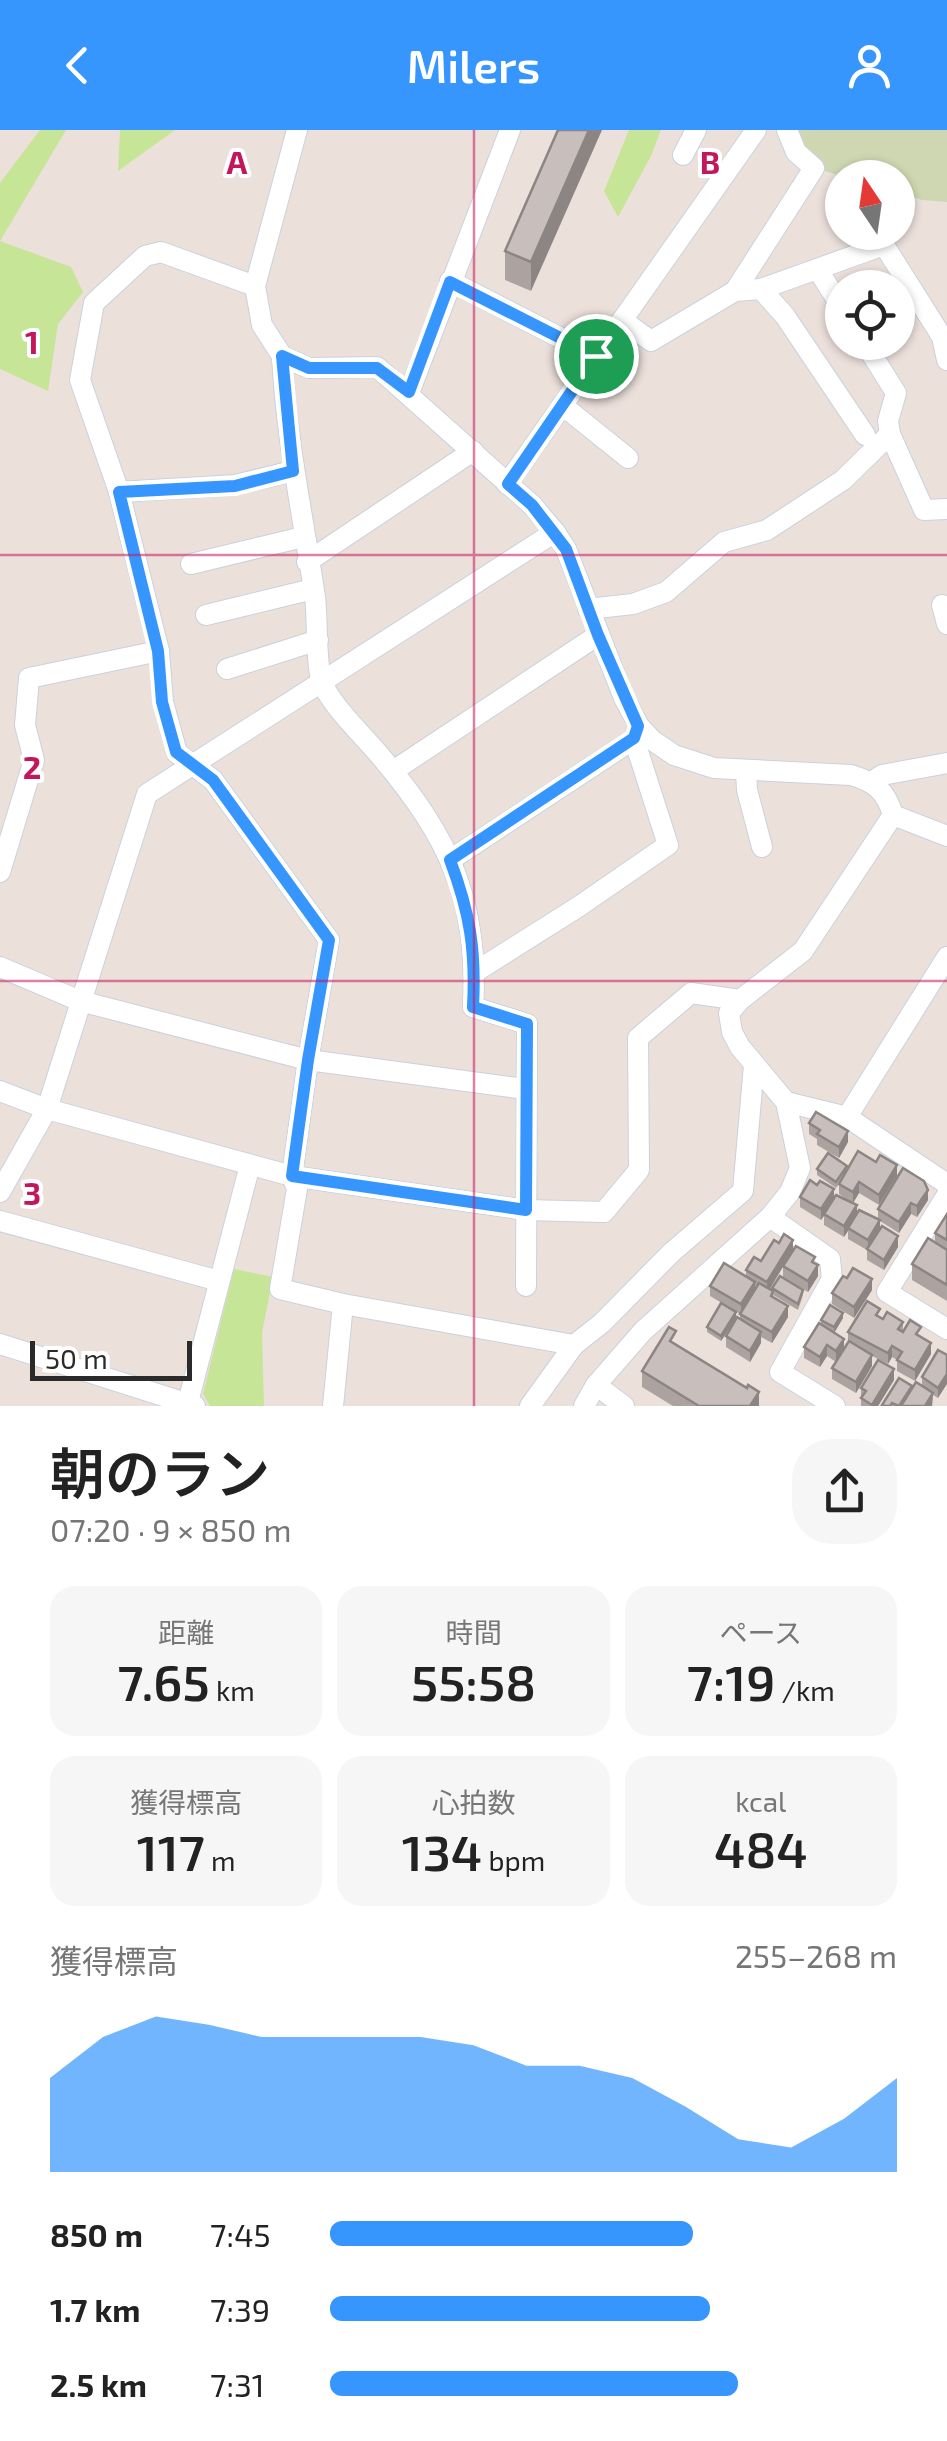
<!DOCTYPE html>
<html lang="ja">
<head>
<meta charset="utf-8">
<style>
	:root { --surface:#fff; --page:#f6f6f6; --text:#222; --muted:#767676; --accent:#3696fe }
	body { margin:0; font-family:"Exo 2","Noto Sans JP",sans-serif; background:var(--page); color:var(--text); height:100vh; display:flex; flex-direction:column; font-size:38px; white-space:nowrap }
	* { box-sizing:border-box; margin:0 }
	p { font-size:32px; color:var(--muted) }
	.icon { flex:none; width:55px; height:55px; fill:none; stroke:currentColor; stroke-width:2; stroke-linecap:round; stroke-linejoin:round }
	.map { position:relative; height:1276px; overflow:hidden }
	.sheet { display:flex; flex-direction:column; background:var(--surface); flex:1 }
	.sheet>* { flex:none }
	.needle { width:65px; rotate:347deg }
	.tools { position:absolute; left:825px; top:30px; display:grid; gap:20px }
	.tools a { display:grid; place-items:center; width:90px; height:90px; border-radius:50%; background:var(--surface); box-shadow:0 2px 8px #0004; font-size:50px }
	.scale { position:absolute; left:30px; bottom:25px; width:162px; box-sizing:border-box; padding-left:10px; border:5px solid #2a2a2a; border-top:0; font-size:28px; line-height:35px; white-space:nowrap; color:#2a2a2a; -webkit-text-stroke:8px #fff; paint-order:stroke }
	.pin { position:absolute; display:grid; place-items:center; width:85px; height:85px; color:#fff; margin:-42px; border:5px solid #fff; border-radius:50%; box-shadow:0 2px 10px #0007 }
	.round { display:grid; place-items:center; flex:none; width:105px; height:105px; border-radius:40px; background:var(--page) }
	.overview { display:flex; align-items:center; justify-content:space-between; height:170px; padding:0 50px }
	h1 { font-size:55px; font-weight:600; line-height:75px }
	.figures { display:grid; grid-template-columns:repeat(3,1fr); gap:15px; height:170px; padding:10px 50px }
	.figures div { display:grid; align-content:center; border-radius:25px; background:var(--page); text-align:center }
	.figures b { font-size:50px; font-weight:600 }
	.figures small { font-size:28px; font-weight:400 }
	.figures p { font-size:28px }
	.chart { height:280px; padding:20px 50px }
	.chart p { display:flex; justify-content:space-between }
	.chart svg { width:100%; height:180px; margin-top:10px; fill:var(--accent); opacity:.7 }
	ul { padding:0 50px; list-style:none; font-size:32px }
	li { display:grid; grid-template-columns:160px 120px 1fr; align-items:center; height:75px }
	li i { height:25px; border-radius:12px; background:var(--accent) }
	header { display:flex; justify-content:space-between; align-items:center; height:130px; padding:0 50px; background:var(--accent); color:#fff; font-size:45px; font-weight:600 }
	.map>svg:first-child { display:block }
	.green { fill:#c7e596 }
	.cemetery { fill:#ced7b2 }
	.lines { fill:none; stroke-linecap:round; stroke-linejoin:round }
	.minor-casing { stroke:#c9d2dc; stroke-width:22 }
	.minor { stroke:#fff; stroke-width:20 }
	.wall { fill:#aca3a1 }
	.shaded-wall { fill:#8c8583 }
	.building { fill:#c8bebb; stroke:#8c8583; stroke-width:2.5 }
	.route-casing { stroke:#fff; stroke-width:20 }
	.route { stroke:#3696fe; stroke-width:12 }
	.grid { fill:none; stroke:#c2185b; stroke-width:2.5; stroke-opacity:0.55 }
	.grid-label { font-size:32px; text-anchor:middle; font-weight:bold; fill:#c2185b; stroke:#fff; stroke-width:8; stroke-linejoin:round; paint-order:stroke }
</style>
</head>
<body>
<header><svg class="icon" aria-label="back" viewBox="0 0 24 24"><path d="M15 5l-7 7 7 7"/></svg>Milers<svg class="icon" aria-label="person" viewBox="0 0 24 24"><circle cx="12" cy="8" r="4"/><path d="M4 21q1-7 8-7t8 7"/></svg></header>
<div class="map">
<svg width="947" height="1276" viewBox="0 0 947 1276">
	<rect width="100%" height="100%" fill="#ece0db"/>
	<!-- green -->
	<g class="green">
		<polygon points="40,0 66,0 0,111 71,137 83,162 58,194 48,261 0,239 0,53"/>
		<polygon points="120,0 175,0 118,41"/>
		<polygon points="629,0 661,0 651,26 618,87 604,61"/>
		<polygon points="234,1139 273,1147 262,1203 264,1276 210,1276 203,1264"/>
	</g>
	<!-- cemetery -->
	<path class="cemetery" d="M795,0H947V72L922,70L898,62V48C869,47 821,52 804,24C800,17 798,7 795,0Z"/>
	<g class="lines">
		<!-- minor casing -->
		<g class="minor-casing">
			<g id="minor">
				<path d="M297,0L255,156L262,195L282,226L309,238L377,237L532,375L555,402L566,419L624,568L639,596L652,610L674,625L714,638L851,645C875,652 886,661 893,685L803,821L740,870L729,883L732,902L740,917L786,972L800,1038L790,1062L770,1087L643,1201L596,1255L584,1276"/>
				<polyline points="683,25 696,0"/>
				<polyline points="818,140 842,178"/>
				<polyline points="450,151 596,226"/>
				<polyline points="255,156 161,122 145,126 94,173 80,250 119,362 159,521 163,572 177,623 213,650 329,810 308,930 292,1046 297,1059 280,1159 343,1174 574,1215 602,1193 671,1123 743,1061 754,935"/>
				<polyline points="761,159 785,186 865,305"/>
				<polyline points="735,161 814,38 796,22 787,0"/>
				<polyline points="622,190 651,211 735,161 761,159 884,115 942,207 947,230"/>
				<polyline points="864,212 896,263 888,291 890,304 924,380 947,379"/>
				<path d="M282,226C286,308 303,386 315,467C318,488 315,542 324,557C338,583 364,606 382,628C449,708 479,770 473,877L527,894L526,1156"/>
				<polyline points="409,263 510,0"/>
				<polyline points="562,275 628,328"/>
				<polyline points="507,354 756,0"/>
				<polyline points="119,362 235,355 293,341"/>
				<polyline points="307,432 473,321"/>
				<polyline points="191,434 303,407"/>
				<polyline points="942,475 947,494"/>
				<polyline points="588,479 633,474 666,462 724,412 767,400 843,350 890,304"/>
				<polyline points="206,485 313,459"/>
				<polyline points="227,539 318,510"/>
				<polyline points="746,640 747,660 762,717"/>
				<polyline points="393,641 598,505"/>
				<polyline points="873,651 882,645 947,633"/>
				<polyline points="893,685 947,706"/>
				<polyline points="450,730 634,609"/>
				<polyline points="0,742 34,630 25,595 29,548 159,521"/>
				<polyline points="0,837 80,871 308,930 525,959"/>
				<polyline points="475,842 578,777 668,715 634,609 639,596"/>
				<polyline points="0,961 47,979 292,1046 526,1080 604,1082 639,1040 638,908 691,863 740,870"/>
				<polyline points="786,972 847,987 947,1054"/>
				<polyline points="847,987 947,827"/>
				<polyline points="0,1062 47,979 147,664 555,402"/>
				<polyline points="947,1065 887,1162 947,1199"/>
				<polyline points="770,1087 830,1129 832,1149 780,1242 835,1276"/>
				<polyline points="0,1091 219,1151"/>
				<polyline points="0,1214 195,1276"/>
				<polyline points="596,1255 624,1276"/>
				<polyline points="187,1276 250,1035"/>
				<polyline points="333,1276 343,1174"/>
				<polyline points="530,1276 574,1215"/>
			</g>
		</g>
		<!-- minor -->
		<use href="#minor" class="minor"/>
	</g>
	<!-- wall -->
	<g class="wall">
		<polygon points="558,0 531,161 505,150 505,121"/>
		<polygon points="809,993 848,1012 839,1028 817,1015 817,1009 809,1004"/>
		<polygon points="880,1025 879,1075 859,1063 853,1073 857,1083 878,1088 878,1079 928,1070 917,1087 911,1084 899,1103 880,1091 880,1098 898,1117 884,1140 867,1130 867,1120 848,1109 848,1101 844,1107 824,1095 824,1086 821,1090 800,1077 800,1067 834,1068 849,1071 839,1064 839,1054 836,1058 817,1045 817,1039 847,1040 876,1032"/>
		<polygon points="947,1084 947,1171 912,1150 912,1134 935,1113 935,1103"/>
		<polygon points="793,1120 770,1159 803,1165 798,1180 773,1165 773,1167 788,1187 772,1213 761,1207 761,1213 750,1232 726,1217 726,1206 740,1190 740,1184 710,1166 710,1156 746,1146 746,1140 761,1131"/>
		<polygon points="815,1133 818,1146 808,1162 783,1147 783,1136"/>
		<polygon points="847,1148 872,1160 854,1188 832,1174 832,1163"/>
		<polygon points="880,1187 903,1192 903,1202 921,1207 931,1224 915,1251 897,1241 897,1230 892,1227 888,1234 872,1226 872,1236 856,1263 832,1249 832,1238 836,1232 827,1226 820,1237 804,1228 804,1217 821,1195 821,1190 843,1188 834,1203 844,1219 848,1213 848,1202"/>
		<polygon points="736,1188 721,1211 707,1202 707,1197"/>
		<polygon points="676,1214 759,1276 673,1276 642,1257 642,1241"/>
		<polygon points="947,1225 938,1268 933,1265 932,1276 882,1276 922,1256 922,1247"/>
		<polygon points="894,1250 878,1276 861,1276 861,1258"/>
	</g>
	<!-- shaded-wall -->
	<g class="shaded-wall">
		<polygon points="589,0 602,0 531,161 531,132"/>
		<polygon points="848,1001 848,1012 839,1028 839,1017"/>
		<polygon points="897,1035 897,1046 879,1075 879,1065"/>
		<polygon points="859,1052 859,1063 853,1073 853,1062"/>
		<polygon points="834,1059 834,1070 821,1090 821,1079"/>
		<polygon points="928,1060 928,1070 917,1087 917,1076"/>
		<polygon points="911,1073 911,1084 899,1103 899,1092"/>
		<polygon points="857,1075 857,1086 844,1107 844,1096"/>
		<polygon points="880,1090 880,1101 868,1121 868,1110"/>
		<polygon points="898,1106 898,1117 884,1140 884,1130"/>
		<polygon points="793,1110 793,1120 767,1163 767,1152"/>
		<polygon points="818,1135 818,1146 808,1162 808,1151"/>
		<polygon points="872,1149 872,1160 854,1188 854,1177"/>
		<polygon points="755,1152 755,1162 741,1185 741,1174"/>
		<polygon points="788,1176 788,1187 772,1213 772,1202"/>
		<polygon points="736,1182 736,1188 721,1211 721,1206"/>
		<polygon points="843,1183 843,1188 834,1203 834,1197"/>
		<polygon points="761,1202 761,1213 750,1232 750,1221"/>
		<polygon points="844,1209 844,1219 836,1232 836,1221"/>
		<polygon points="931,1213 931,1224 915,1251 915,1240"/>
		<polygon points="827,1215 827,1226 820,1237 820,1227"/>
		<polygon points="892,1216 892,1227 888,1234 888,1223"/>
		<polygon points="872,1225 872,1236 856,1263 856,1252"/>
		<polygon points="894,1239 894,1250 878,1276 872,1276"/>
		<polygon points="947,1244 947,1254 938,1268 938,1258"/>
		<polygon points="759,1262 759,1276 750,1276"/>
		<polygon points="933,1263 932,1276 925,1276"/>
	</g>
	<!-- building -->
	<g class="building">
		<polygon points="558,0 589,0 531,132 505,121"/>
		<polygon points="816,982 848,1001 839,1017 817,1004 820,1000 809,993"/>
		<polygon points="858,1021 876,1032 880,1025 897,1035 879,1065 859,1052 853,1062 839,1054"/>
		<polygon points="828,1023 847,1036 836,1052 817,1039"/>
		<polygon points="903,1038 924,1051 928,1060 917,1076 911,1073 899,1092 878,1079"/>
		<polygon points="810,1050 817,1055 820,1051 834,1059 821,1079 800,1067"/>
		<polygon points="836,1065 857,1075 844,1096 824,1084"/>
		<polygon points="859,1080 880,1090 868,1110 848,1098"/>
		<polygon points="947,1084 947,1110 935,1103"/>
		<polygon points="882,1096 898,1106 884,1130 867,1119"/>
		<polygon points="784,1104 793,1110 767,1152 746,1140 754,1127 761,1131 774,1110 779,1113"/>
		<polygon points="928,1108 947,1120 947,1155 912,1134"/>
		<polygon points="796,1116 815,1127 812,1132 818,1135 808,1151 783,1136"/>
		<polygon points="724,1133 755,1152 741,1174 710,1156"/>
		<polygon points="853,1138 872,1149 854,1177 832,1163 843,1146 847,1148"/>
		<polygon points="780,1146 803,1160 798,1174 772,1158"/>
		<polygon points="759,1153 773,1161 771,1166 788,1176 772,1202 740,1184"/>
		<polygon points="867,1171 880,1179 876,1185 883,1189 887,1182 903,1192 898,1199 903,1202 910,1190 921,1197 916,1204 931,1213 915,1240 897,1230 902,1222 892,1216 888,1223 848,1202"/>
		<polygon points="721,1173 736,1182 721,1206 707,1197"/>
		<polygon points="830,1175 843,1183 834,1197 821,1190"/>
		<polygon points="737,1187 761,1202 750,1221 726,1206"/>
		<polygon points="819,1193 844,1209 836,1221 827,1215 820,1227 804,1217"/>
		<polygon points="669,1197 676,1201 670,1211 747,1258 748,1255 759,1262 750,1276 699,1276 642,1241"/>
		<polygon points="849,1211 872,1225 856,1252 832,1238"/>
		<polygon points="938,1220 947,1225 947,1244 938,1258 922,1247"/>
		<polygon points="878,1230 894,1239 872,1275 861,1268 866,1261 861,1258"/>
		<polygon points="899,1248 912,1256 899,1276 892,1273 890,1276 885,1276 882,1275"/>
		<polygon points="916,1252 933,1263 925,1276 901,1276"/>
	</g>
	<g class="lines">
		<!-- route casing -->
		<g class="route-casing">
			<path id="route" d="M450,152L596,226L508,354L532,375L566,419L598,505L638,596L634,608L450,730C470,783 476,820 473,877L527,894L526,1080L292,1046L308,930L329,810L213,650L176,622L162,572L158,521L119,362L235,356L293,341L282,226L309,238H377L409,262Z"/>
		</g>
		<!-- route -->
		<use href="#route" class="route"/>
	</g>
	<!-- grid -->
	<path class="grid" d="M474,0V1276M0,425H947M0,851H947"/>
	<g class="grid-label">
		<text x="237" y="44">A</text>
		<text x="710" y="44">B</text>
		<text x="32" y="224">1</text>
		<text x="32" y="649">2</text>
		<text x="32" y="1075">3</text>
	</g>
</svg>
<div class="tools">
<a><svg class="needle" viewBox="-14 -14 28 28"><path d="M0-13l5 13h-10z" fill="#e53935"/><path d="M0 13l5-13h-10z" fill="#767676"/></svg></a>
<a><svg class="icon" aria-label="locate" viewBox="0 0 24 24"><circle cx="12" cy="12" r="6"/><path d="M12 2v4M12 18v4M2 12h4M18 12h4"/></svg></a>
</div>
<div class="scale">50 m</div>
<div class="pin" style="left:596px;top:226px;background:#1e9e55"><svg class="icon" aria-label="arrive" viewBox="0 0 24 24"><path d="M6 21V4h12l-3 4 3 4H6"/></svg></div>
</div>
<section class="sheet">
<div class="overview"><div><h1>朝のラン</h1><p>07:20 · 9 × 850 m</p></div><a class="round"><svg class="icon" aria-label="share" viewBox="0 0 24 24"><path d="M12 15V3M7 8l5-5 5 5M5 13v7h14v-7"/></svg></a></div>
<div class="figures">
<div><p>距離</p><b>7.65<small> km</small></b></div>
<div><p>時間</p><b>55:58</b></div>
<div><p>ペース</p><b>7:19<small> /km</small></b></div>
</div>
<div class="figures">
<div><p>獲得標高</p><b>117<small> m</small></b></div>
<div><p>心拍数</p><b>134<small> bpm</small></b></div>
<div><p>kcal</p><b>484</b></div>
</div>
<div class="chart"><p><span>獲得標高</span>255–268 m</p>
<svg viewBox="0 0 160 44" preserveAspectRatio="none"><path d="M0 44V21L10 11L20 6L30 8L40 11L50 11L60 11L70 11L80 13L90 18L100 18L110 21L120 28L130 36L140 38L150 31L160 21V44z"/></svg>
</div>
<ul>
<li><b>850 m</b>7:45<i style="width:64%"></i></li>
<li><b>1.7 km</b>7:39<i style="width:67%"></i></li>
<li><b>2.5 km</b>7:31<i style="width:72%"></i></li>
</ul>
</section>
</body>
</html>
